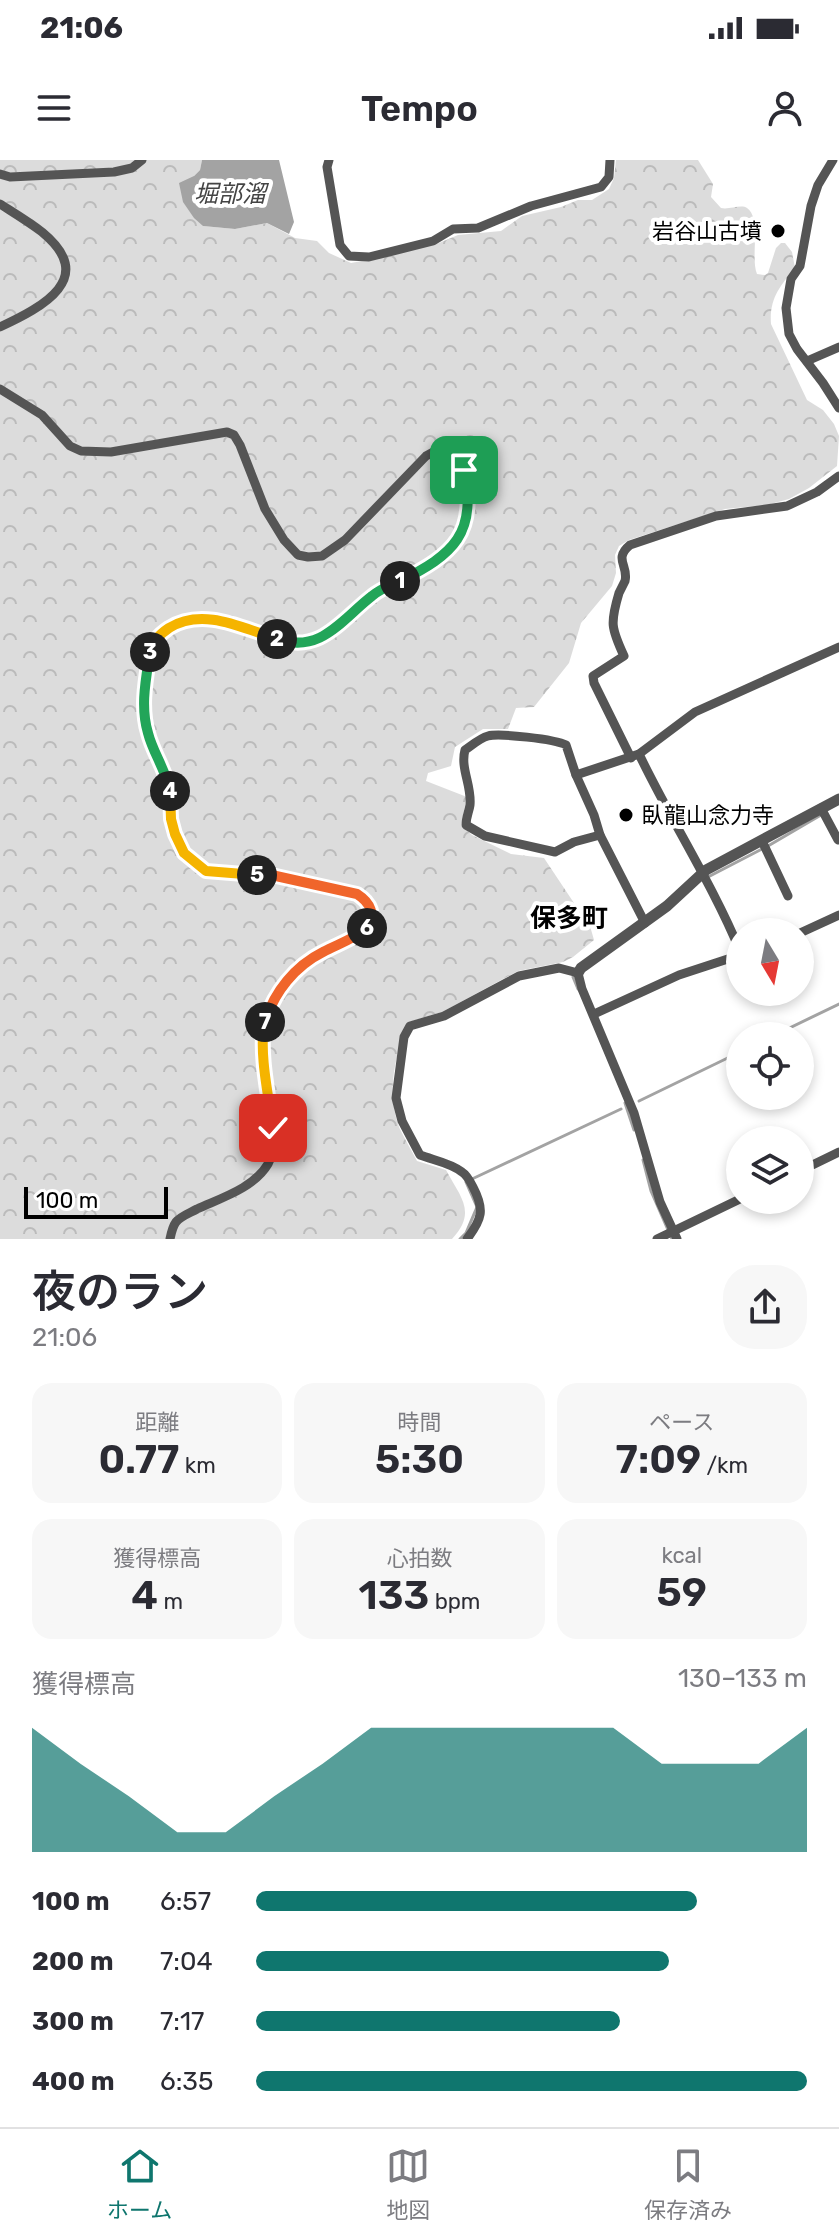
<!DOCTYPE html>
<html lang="ja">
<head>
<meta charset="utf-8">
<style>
	:root { --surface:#fff; --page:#f7f7f7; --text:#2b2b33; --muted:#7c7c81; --line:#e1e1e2; --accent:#0f766e }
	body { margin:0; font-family:Rubik,"Noto Sans JP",sans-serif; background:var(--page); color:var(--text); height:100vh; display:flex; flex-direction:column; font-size:30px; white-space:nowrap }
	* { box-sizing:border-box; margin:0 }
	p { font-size:26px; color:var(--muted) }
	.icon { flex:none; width:44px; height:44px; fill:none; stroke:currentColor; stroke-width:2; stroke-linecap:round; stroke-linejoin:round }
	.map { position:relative; height:1079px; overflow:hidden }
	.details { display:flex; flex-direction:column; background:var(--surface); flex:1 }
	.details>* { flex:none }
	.needle { width:52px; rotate:170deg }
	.fabs { position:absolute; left:726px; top:758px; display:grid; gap:16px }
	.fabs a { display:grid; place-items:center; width:88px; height:88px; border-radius:50%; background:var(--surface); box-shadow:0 4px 12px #0003; font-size:40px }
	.scale { position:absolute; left:24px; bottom:20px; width:144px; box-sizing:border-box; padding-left:8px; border:4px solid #000; border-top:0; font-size:22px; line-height:28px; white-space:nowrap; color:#000; -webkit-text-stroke:6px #fff; paint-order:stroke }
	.pin { position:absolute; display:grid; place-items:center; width:68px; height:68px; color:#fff; margin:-34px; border-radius:16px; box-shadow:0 4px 12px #0006 }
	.km { position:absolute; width:40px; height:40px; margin:-20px; border-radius:50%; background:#222; color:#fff; font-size:22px; line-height:40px; text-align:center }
	.round { display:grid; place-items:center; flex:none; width:84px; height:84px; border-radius:32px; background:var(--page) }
	.headline { display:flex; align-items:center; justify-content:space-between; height:136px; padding:0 32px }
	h1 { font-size:44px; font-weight:600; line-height:60px }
	.metrics { display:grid; grid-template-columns:repeat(3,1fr); gap:12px; height:136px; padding:8px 32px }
	.metrics div { display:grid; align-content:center; border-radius:20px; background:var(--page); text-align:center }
	.metrics b { font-size:40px; font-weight:600 }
	.metrics small { font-size:22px; font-weight:400 }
	.metrics p { font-size:22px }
	.chart { height:224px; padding:16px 32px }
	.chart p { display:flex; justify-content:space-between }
	.chart svg { width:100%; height:144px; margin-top:8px; fill:var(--accent); opacity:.7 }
	ul { padding:0 32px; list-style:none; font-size:26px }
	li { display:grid; grid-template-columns:128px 96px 1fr; align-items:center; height:60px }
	li i { height:20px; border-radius:10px; background:var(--accent) }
	.status { display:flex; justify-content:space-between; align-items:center; height:56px; padding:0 40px; background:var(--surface); direction:ltr }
	.status svg { height:22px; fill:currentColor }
	header { display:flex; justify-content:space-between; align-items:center; height:104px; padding:0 32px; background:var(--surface); font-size:36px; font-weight:600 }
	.tabs { display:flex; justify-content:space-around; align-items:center; height:112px; border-top:2px solid var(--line); background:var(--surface); font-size:22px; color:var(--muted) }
	.tabs a { display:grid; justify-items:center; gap:4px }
	.tabs .selected { color:var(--accent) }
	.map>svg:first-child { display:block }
	.forest { fill:url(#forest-crowns) }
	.water { fill:#a3a3a3 }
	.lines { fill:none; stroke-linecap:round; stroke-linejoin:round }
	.stream { stroke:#a3a3a3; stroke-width:3 }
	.minor { stroke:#555; stroke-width:9 }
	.tertiary { stroke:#555; stroke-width:11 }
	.split-1-casing { stroke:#fff; stroke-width:16 }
	.split-2-casing { stroke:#fff; stroke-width:16 }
	.split-3-casing { stroke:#fff; stroke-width:16 }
	.split-4-casing { stroke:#fff; stroke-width:16 }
	.split-5-casing { stroke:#fff; stroke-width:16 }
	.split-6-casing { stroke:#fff; stroke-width:16 }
	.split-7-casing { stroke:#fff; stroke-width:16 }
	.split-8-casing { stroke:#fff; stroke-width:16 }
	.split-1 { stroke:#22a559; stroke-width:10 }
	.split-2 { stroke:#22a559; stroke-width:10 }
	.split-3 { stroke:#f5b400; stroke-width:10 }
	.split-4 { stroke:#22a559; stroke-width:10 }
	.split-5 { stroke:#f5b400; stroke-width:10 }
	.split-6 { stroke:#f0652b; stroke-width:10 }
	.split-7 { stroke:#f0652b; stroke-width:10 }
	.split-8 { stroke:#f5b400; stroke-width:10 }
	.poi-dot { fill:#000; stroke:#fff; stroke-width:3 }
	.labels { text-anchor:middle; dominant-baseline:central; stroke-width:8; stroke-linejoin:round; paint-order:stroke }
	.poi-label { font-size:22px; fill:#000; stroke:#fff; text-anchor:end }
	.water-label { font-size:24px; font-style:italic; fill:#444; stroke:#fff }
	.quarter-label { font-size:26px; font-weight:bold; fill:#000; stroke:#fff }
</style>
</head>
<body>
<div class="status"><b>21:06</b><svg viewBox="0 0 49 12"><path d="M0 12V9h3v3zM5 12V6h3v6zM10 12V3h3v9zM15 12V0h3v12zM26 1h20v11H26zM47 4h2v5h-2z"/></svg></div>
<header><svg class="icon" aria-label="menu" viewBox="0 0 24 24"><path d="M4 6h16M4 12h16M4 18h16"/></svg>Tempo<svg class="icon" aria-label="person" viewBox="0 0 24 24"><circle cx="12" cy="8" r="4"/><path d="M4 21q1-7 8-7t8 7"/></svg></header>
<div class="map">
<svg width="839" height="1079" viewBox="0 0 839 1079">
	<defs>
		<pattern id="forest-crowns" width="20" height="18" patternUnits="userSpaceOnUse" patternTransform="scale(2)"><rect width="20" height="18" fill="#dcdcdc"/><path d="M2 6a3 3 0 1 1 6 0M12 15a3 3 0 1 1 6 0" fill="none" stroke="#bbb"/></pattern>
	</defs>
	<rect width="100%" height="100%" fill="#fff"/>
	<!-- forest -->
	<path class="forest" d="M0,0H202L200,10L194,16L203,66L235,69L267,63L295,78L317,81L329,93L351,103L378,98L407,88L439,83L458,75L501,71L522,56L561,47L578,40H592L609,29L614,18L616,0H698L713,24L711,37L721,48C729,50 741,44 747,48C762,58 750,98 757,114L765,115L768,113L776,88L781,83H785L792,92L795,108C780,126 769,139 771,164L807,240L823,250L834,264L839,276L837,306L809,328L789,339L767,345L725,349L629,380L619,386L615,395L616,413L612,426L581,463L569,503L534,547L516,548L508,569H483L455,587L451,606L428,613L426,621L467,637L461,665L472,675L511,694L544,698L580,752L588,759L594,780L573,797L563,802L518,811L442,852L409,862C395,894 386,932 399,967C404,978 411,989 417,1001L446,1010C461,1038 477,1052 452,1079H0Z"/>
	<!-- water -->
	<polygon class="water" points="202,0 279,0 294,62 289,74 267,63 235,69 203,66 194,58 183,42 179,23 194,16 200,10"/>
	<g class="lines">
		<!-- stream -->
		<g class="stream">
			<polyline points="768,686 821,655"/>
			<polyline points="708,717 762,689"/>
			<polyline points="574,814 573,817 578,829"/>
			<polyline points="773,876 839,844"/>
			<polyline points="639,941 740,892"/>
			<polyline points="625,943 634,970"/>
			<polyline points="643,1000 651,1031 672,1079"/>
			<polyline points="472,1019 621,949"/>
			<polyline points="460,1079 466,1073 477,1047 466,1022"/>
		</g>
		<!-- minor -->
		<g class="minor">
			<polyline points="329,0 327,7 340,85 349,96 369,97 433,81 453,69 478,68 531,46 601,27 609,17 610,0"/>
			<polyline points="833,0 818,25 811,46 800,106 791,119 786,148 789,174 797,189 823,223 839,248"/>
			<polyline points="0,14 10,17 114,12 132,8 142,0"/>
			<path d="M0,44C14,53 29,62 42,72C98,118 43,147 0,167"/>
			<polyline points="807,201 839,187"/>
			<path d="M0,229L42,255L70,286L81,291L111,292L227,272L234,275L240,285L265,349L284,380L298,395L308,397L322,396L345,380L426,296L437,290L447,288C465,301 471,327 468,348C466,361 462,376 453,387C433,411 401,417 376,433C355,446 334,478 309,483C296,486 285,482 273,478C238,466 198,446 164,471C142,488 140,549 148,574C153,589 164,603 168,618C175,651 165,689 203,709C217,716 257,714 275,716C302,719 330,728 357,734C365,739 370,743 371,753C376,778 325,788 308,800C298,807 289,817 283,827C275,840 268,850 265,865C256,904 286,971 268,1004C254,1028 221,1038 197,1049C190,1053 181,1056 176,1062C173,1066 171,1074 170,1079"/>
			<path d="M639,594C671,661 712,723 740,791"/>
			<path d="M631,598L594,523L593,516L624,496C611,468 610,463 619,433C621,429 623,425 625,421C629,406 613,399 630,385L716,356L787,346L817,332L839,316"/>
			<path d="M576,615L566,585C555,579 499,573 488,576C480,578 471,586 465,590C460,608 472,626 470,645C469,652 466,657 466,665L485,676L555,692L574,682L600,675"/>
			<polyline points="821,648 838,680"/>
			<polyline points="762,681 788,736"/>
			<polyline points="645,763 600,675 594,655 576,615 639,594 695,552 839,487"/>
			<polyline points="800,773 839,755"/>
			<polyline points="594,854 679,815 740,795"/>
			<polyline points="800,1011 839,992"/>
			<path d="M467,1079C482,1059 485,1050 473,1027C470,1021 467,1015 462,1012C451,1003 433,1000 420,995L402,961L396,938L404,877L410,866L444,856L519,816L559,808L578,813L582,829L634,953L660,1042L677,1079"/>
			<polyline points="657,1079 740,1039"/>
		</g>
		<!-- tertiary -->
		<polyline class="tertiary" points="578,813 581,808 667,746 706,710 839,639"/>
	</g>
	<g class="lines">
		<!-- split-1 casing -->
		<g class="split-1-casing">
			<path id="split-1" d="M400,421C453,395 478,373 464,310"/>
		</g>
		<!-- split-2 casing -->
		<g class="split-2-casing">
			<path id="split-2" d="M277,479C321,494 341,460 372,436C380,429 391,425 400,421"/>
		</g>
		<!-- split-3 casing -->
		<g class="split-3-casing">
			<path id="split-3" d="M150,492C152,482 160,474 169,468C203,447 242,468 277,479"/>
		</g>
		<!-- split-4 casing -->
		<g class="split-4-casing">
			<path id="split-4" d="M150,492C146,519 140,546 148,573C153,593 165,608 170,631"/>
		</g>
		<!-- split-5 casing -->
		<g class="split-5-casing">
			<polyline id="split-5" points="170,631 171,659 175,674 184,693 206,711 257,715"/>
		</g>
		<!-- split-6 casing -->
		<g class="split-6-casing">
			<path id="split-6" d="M257,715L276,716L357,734C371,743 376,755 367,768"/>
		</g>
		<!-- split-7 casing -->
		<g class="split-7-casing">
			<path id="split-7" d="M265,862C274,832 295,806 323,792C338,784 354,779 367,768"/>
		</g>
		<!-- split-8 casing -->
		<g class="split-8-casing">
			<path id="split-8" d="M265,862C258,889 269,939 273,968"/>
		</g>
		<!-- split-1 -->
		<use href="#split-1" class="split-1"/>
		<!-- split-2 -->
		<use href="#split-2" class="split-2"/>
		<!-- split-3 -->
		<use href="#split-3" class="split-3"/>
		<!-- split-4 -->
		<use href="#split-4" class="split-4"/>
		<!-- split-5 -->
		<use href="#split-5" class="split-5"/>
		<!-- split-6 -->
		<use href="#split-6" class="split-6"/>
		<!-- split-7 -->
		<use href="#split-7" class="split-7"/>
		<!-- split-8 -->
		<use href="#split-8" class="split-8"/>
	</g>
	<!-- markers -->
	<g class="poi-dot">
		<circle cx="778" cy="71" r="8"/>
		<circle cx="626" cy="655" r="8"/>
	</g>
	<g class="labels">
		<!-- poi labels -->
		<g class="poi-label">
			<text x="762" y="71">岩谷山古墳</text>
			<text x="642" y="655" text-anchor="start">臥龍山念力寺</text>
		</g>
		<!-- water labels -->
		<g class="water-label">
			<text x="230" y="34">堀部溜</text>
		</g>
		<!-- quarter labels -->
		<g class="quarter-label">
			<text x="569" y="758">保多町</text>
		</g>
	</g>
</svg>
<div class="fabs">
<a><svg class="needle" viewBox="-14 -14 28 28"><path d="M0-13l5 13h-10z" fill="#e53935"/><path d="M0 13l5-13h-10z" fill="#7c7c81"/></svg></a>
<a><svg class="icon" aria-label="locate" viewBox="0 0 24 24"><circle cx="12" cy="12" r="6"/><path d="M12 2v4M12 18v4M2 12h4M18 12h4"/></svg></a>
<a><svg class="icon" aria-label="layers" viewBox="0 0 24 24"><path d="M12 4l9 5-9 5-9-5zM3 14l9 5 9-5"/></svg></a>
</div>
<div class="scale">100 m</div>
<div class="pin" style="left:464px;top:310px;background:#1e9e55"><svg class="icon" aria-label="arrive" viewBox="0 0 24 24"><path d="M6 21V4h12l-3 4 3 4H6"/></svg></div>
<div class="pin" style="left:273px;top:968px;background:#d93025"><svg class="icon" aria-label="check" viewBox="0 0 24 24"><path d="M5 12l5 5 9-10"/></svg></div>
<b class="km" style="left:400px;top:421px">1</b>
<b class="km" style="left:277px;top:479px">2</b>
<b class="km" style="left:150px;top:492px">3</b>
<b class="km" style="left:170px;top:631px">4</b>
<b class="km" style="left:257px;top:715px">5</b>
<b class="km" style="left:367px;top:768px">6</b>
<b class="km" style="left:265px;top:862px">7</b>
</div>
<section class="details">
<div class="headline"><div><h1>夜のラン</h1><p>21:06</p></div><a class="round"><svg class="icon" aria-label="share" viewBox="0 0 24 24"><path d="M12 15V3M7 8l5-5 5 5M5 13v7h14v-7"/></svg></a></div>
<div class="metrics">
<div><p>距離</p><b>0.77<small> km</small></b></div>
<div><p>時間</p><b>5:30</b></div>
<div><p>ペース</p><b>7:09<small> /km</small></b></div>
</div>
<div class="metrics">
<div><p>獲得標高</p><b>4<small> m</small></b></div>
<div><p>心拍数</p><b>133<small> bpm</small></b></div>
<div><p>kcal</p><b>59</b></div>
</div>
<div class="chart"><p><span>獲得標高</span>130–133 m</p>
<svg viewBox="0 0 160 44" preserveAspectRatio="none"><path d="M0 44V6L10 17L20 27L30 38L40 38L50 27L60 17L70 6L80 6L90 6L100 6L110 6L120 6L130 17L140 17L150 17L160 6V44z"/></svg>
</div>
<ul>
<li><b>100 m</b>6:57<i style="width:80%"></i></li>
<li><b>200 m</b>7:04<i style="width:75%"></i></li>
<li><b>300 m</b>7:17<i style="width:66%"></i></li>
<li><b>400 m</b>6:35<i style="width:100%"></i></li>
</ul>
</section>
<nav class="tabs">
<a class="selected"><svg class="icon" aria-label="home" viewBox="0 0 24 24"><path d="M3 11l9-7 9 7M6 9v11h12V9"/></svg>ホーム</a>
<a><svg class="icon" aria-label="map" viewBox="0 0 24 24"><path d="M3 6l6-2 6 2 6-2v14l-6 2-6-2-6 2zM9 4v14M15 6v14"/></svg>地図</a>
<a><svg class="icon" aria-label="saved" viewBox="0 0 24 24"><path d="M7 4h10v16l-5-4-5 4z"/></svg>保存済み</a>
</nav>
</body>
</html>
